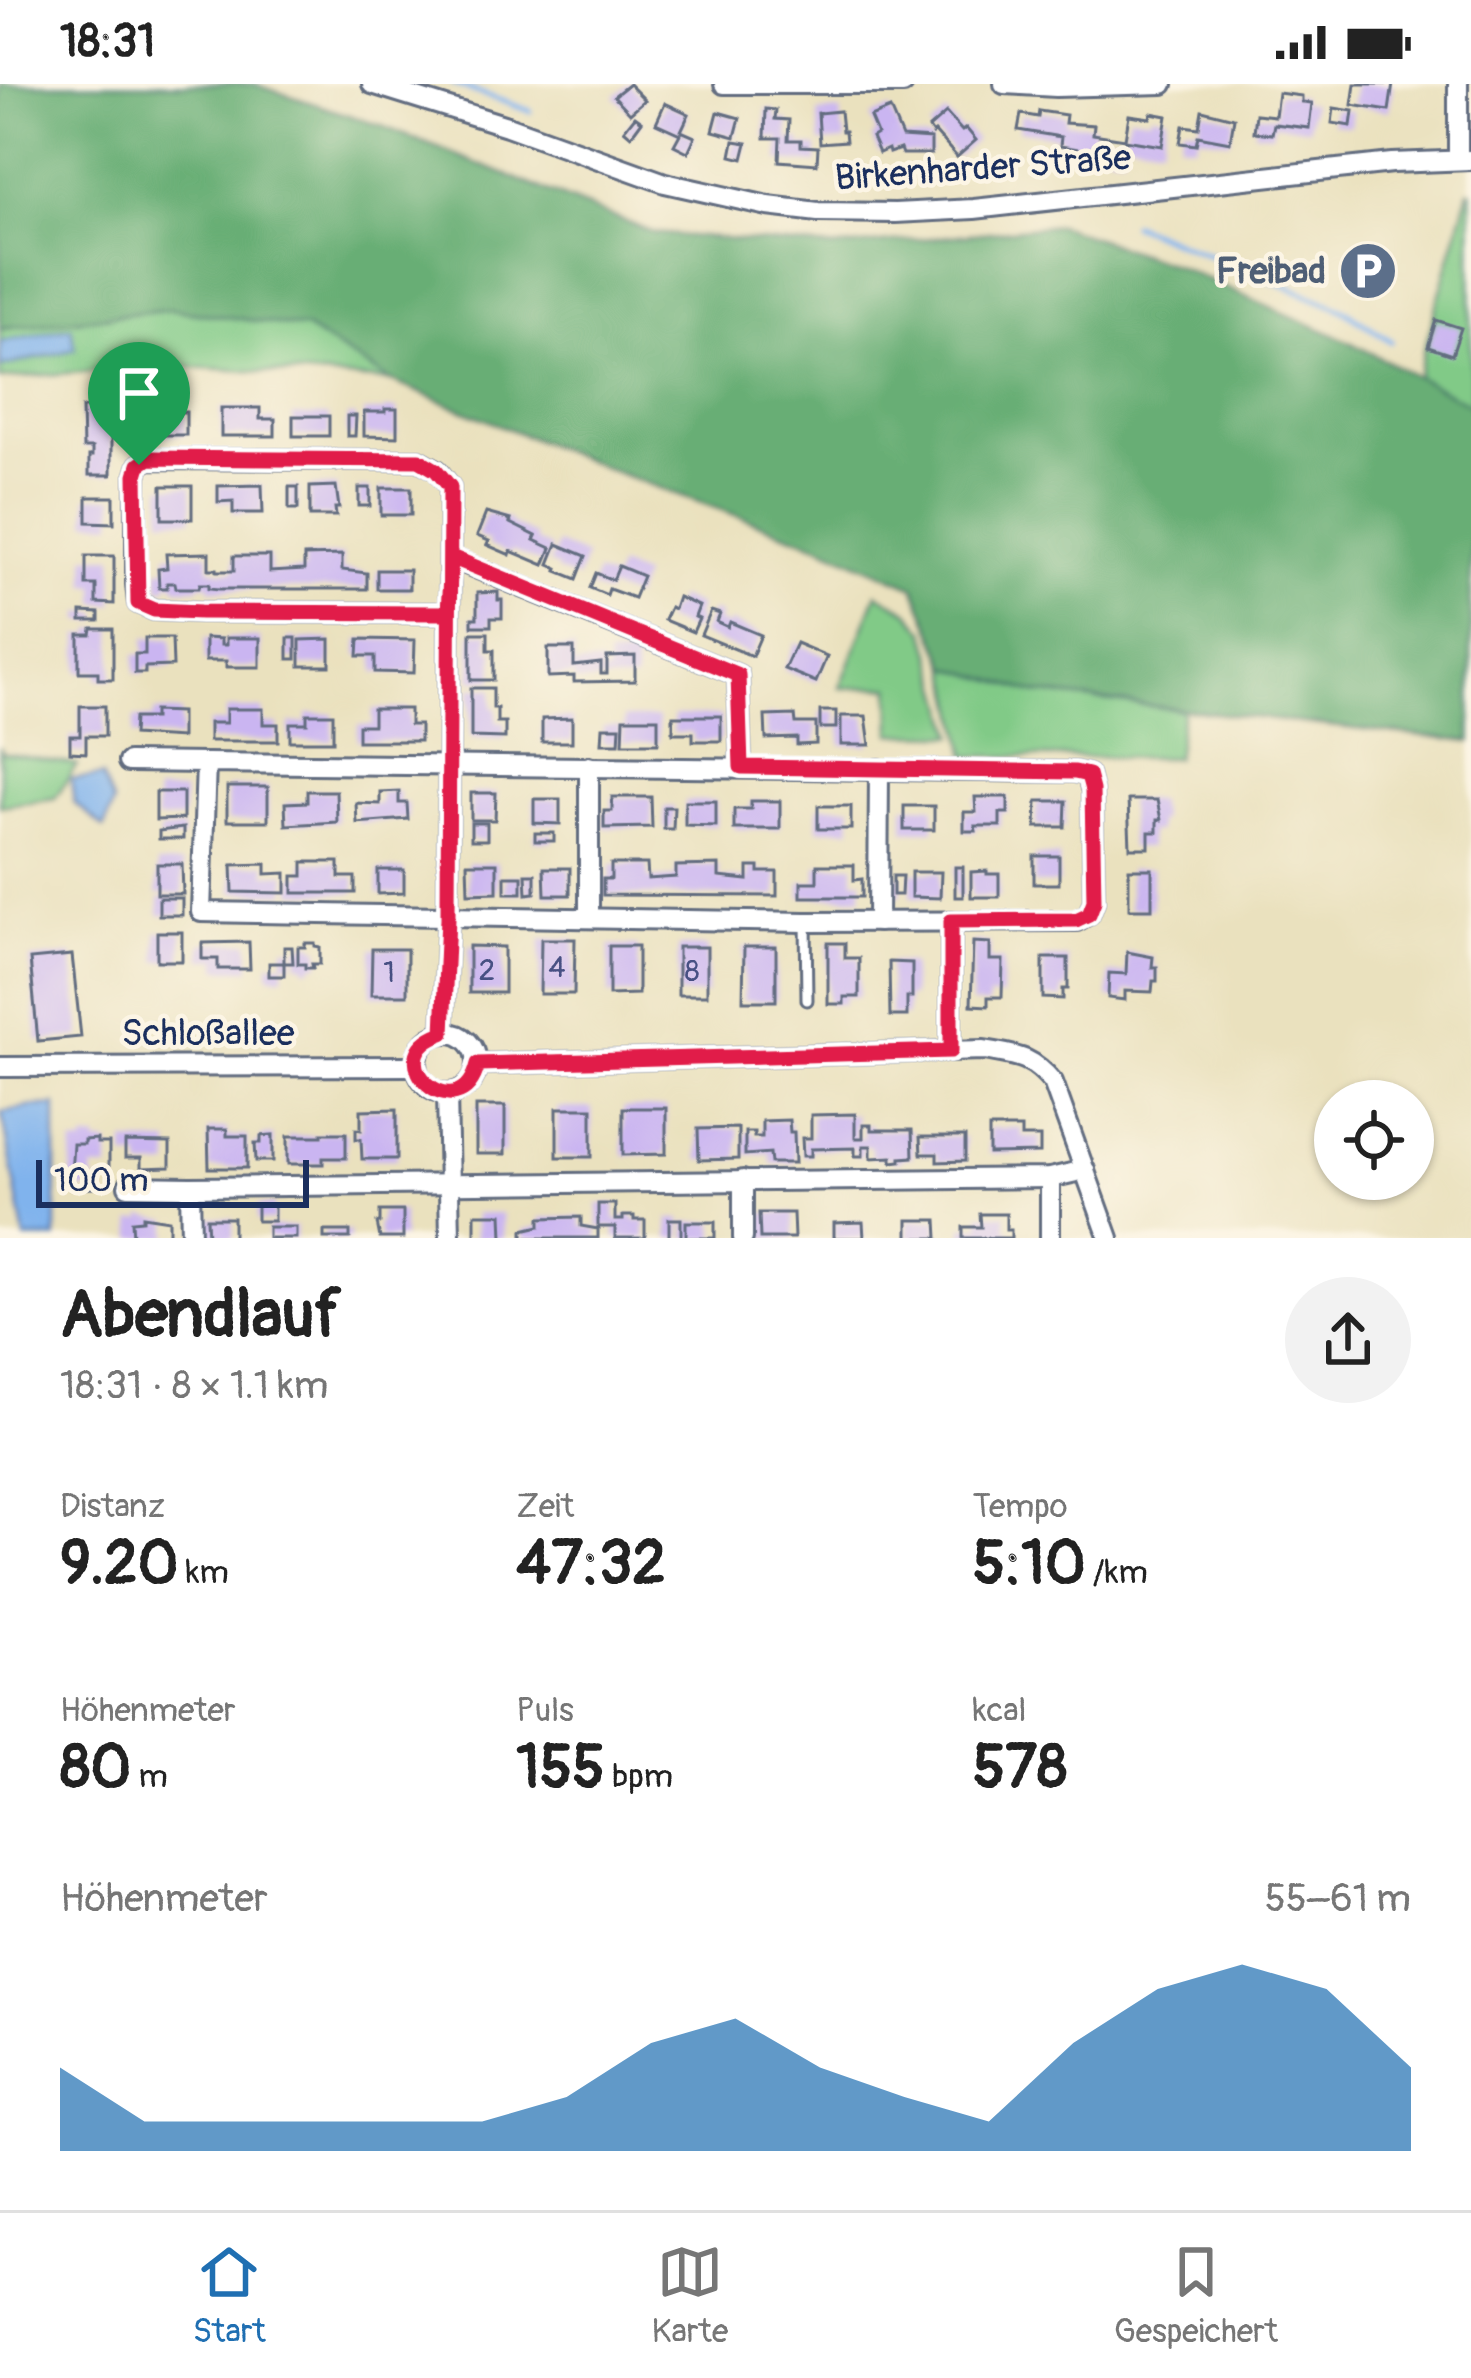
<!DOCTYPE html>
<html lang="de">
<head>
<meta charset="utf-8">
<style>
	:root { --surface:#fff; --page:#f2f2f2; --text:#222; --muted:#767676; --line:#e0e0e0; --accent:#1f6fb2 }
	body { margin:0; font-family:Pangolin,sans-serif; background:var(--page); color:var(--text); height:100vh; display:flex; flex-direction:column; font-size:45px; white-space:nowrap }
	* { box-sizing:border-box; margin:0 }
	p { font-size:39px; color:var(--muted) }
	.icon { flex:none; width:66px; height:66px; fill:none; stroke:currentColor; stroke-width:2; stroke-linecap:round; stroke-linejoin:round }
	.map { position:relative; height:1154px; overflow:hidden }
	.details { display:flex; flex-direction:column; background:var(--surface); flex:1 }
	.details>* { flex:none }
	.controls { position:absolute; left:1314px; top:996px; display:grid; gap:24px }
	.controls a { display:grid; place-items:center; width:120px; height:120px; border-radius:50%; background:var(--surface); box-shadow:0 3px 9px #0004; font-size:60px }
	.scale { position:absolute; left:36px; bottom:30px; width:273px; box-sizing:border-box; padding-left:12px; border:6px solid #1b2f5e; border-top:0; font-size:33px; line-height:42px; white-space:nowrap; color:#1b2f5e; -webkit-text-stroke:9px #fcf5e5; paint-order:stroke }
	.pin { position:absolute; display:grid; place-items:center; width:102px; height:102px; color:#fff; margin:-123px -51px; border-radius:50% 50% 50% 0; rotate:-45deg; box-shadow:0 0 12px #0007 }
	.pin .icon { rotate:45deg }
	.round { display:grid; place-items:center; flex:none; width:126px; height:126px; border-radius:63px; background:var(--page) }
	.overview { display:flex; align-items:center; justify-content:space-between; height:204px; padding:0 60px }
	h1 { font-size:66px; font-weight:800; line-height:90px }
	.metrics { display:grid; grid-template-columns:repeat(3,1fr); gap:18px; height:204px; padding:12px 60px }
	.metrics div { display:grid; align-content:center }
	.metrics b { font-size:60px; font-weight:800 }
	.metrics small { font-size:33px; font-weight:400 }
	.metrics p { font-size:33px }
	.chart { height:336px; padding:24px 60px }
	.chart p { display:flex; justify-content:space-between }
	.chart svg { width:100%; height:216px; margin-top:12px; fill:var(--accent); opacity:.7 }
	.status { display:flex; justify-content:space-between; align-items:center; height:84px; padding:0 60px; background:var(--surface); direction:ltr }
	.status svg { height:33px; fill:currentColor }
	.tab-bar { display:flex; justify-content:space-around; align-items:center; height:168px; border-top:3px solid var(--line); background:var(--surface); font-size:33px; color:var(--muted) }
	.tab-bar a { display:grid; justify-items:center; gap:6px }
	.tab-bar .selected { color:var(--accent) }
	.map>svg:first-child { display:block }
	.green { fill:#81ca87; stroke:#4e7c72; stroke-width:3 }
	.forest { fill:#68ae74; stroke:#426e69; stroke-width:3 }
	.water { fill:#80b3ed; stroke:#4e71a6; stroke-width:3 }
	.lines { fill:none; stroke-linecap:round; stroke-linejoin:round }
	.stream { stroke:#80b3ed; stroke-width:6 }
	.building { fill:#cab5f1 }
	.lane-casing { stroke:#636d80; stroke-width:15 }
	.street-casing { stroke:#636d80; stroke-width:24 }
	.lane { stroke:#fff; stroke-width:9 }
	.street { stroke:#fff; stroke-width:18 }
	.route-casing { stroke:#fff; stroke-width:24 }
	.route { stroke:#e11d48; stroke-width:15 }
	.labels { text-anchor:middle; dominant-baseline:central; stroke-width:9; stroke-linejoin:round; paint-order:stroke }
	.number-label { font-size:30px; fill:#475083 }
	.street-label { font-size:36px; fill:#1b2f5e; stroke:#fcf5e5 }
	.service-label { font-size:36px; font-weight:bold; fill:#4e5e75; stroke:#fcf5e5; text-anchor:end }
</style>
</head>
<body>
<div class="status"><b>18:31</b><svg viewBox="0 0 49 12"><path d="M0 12V9h3v3zM5 12V6h3v6zM10 12V3h3v9zM15 12V0h3v12zM26 1h20v11H26zM47 4h2v5h-2z"/></svg></div>
<div class="map">
<svg width="1471" height="1154" viewBox="0 0 1471 1154">
	<rect width="100%" height="100%" fill="#fcf5e5"/>
	<filter id="ink" filterUnits="userSpaceOnUse"><feTurbulence type="fractalNoise" baseFrequency=".00833" numOctaves="2"/><feDisplacementMap in="SourceGraphic" scale="24" xChannelSelector="R" yChannelSelector="G"/><feConvolveMatrix kernelMatrix="1 2 1 2 8 2 1 2 1" color-interpolation-filters="sRGB"/></filter>
	<filter id="wash" filterUnits="userSpaceOnUse"><feTurbulence type="fractalNoise" baseFrequency=".004" numOctaves="4" result="noise"/><feDisplacementMap in="SourceGraphic" scale="48" xChannelSelector="R" yChannelSelector="G"/><feGaussianBlur stdDeviation="2.7" result="paint"/><feColorMatrix in="noise" values="0 0 0 0 0 0 0 0 0 0 0 0 0 0 0 0 0 1.4 0 .05"/><feComposite in="paint" operator="in"/></filter>
	<g filter="url(#wash)">
		<rect width="100%" height="100%" fill="#eae1be"/>
		<!-- green -->
		<g class="green">
			<polygon points="1469,107 1471,107 1471,390 1404,354 1424,266"/>
			<polygon points="171,225 305,244 391,297 162,281 0,295 0,244"/>
			<polygon points="877,509 908,527 926,548 955,651 892,650 891,603 840,604"/>
			<polygon points="948,583 1036,609 1183,626 1176,674 967,672"/>
			<polygon points="0,662 2,669 77,681 55,714 0,722"/>
		</g>
		<!-- forest -->
		<polygon class="forest" points="0,0 254,0 382,42 654,149 833,164 1058,141 1177,182 1348,257 1471,321 1471,658 1036,609 948,583 914,503 816,460 618,389 391,297 305,244 171,225 0,244"/>
		<!-- water -->
		<g class="water">
			<polygon points="71,243 75,265 0,283 0,258"/>
			<polygon points="102,692 113,720 104,744 74,719 71,695"/>
			<polygon points="56,1021 56,1154 25,1154 2,1028 29,1023"/>
		</g>
		<g class="lines">
			<!-- stream -->
			<g class="stream">
				<polyline points="454,0 530,27"/>
				<polyline points="1132,140 1341,224 1391,257"/>
			</g>
		</g>
		<g id="blocks">
			<!-- building -->
			<g class="building">
				<polygon points="629,0 645,16 630,29 614,12"/>
				<polygon points="1355,0 1393,0 1389,27 1352,21"/>
				<polygon points="1278,9 1302,12 1302,18 1312,19 1309,44 1274,40 1272,50 1254,48 1256,30 1275,32"/>
				<polygon points="665,19 689,30 681,47 695,53 688,68 674,61 680,50 656,39"/>
				<polygon points="1334,24 1353,27 1351,42 1332,39"/>
				<polygon points="766,25 776,26 775,35 789,36 788,56 801,56 801,62 818,63 817,80 779,77 780,54 765,54"/>
				<polygon points="890,25 902,53 931,55 931,70 902,70 900,65 889,69 888,65 879,69 872,53 877,50 870,33"/>
				<polygon points="1202,26 1234,34 1230,58 1198,52 1196,61 1180,59 1183,42 1199,44"/>
				<polygon points="840,27 842,47 845,47 846,57 820,59 818,29"/>
				<polygon points="1039,27 1066,31 1065,39 1094,41 1093,50 1125,55 1129,31 1150,34 1151,29 1167,32 1162,62 1125,56 1123,72 1060,62 1061,53 1018,46 1021,30 1038,33"/>
				<polygon points="718,28 740,34 735,53 713,47"/>
				<polygon points="946,29 962,47 966,44 976,56 957,73 935,48 933,50 929,44"/>
				<polygon points="635,32 642,37 631,52 624,46"/>
				<polygon points="734,57 747,59 743,75 731,72"/>
				<polygon points="1436,236 1461,244 1452,271 1428,263"/>
				<polygon points="82,324 115,324 115,338 111,338 111,391 89,391 89,372 92,372 92,364 83,364"/>
				<polygon points="153,324 162,324 162,328 186,328 186,351 133,351 133,335 153,335"/>
				<polygon points="221,324 260,324 260,335 275,335 275,352 221,352"/>
				<polygon points="385,325 397,325 397,353 364,352 364,328 385,328"/>
				<rect x="293" y="332" width="36" height="20"/>
				<polygon points="347,332 356,332 355,352 347,352"/>
				<polygon points="262,401 263,429 233,429 233,417 218,418 218,402"/>
				<rect x="162" y="402" width="30" height="33"/>
				<polygon points="336,402 339,424 335,424 336,432 310,432 310,403"/>
				<rect x="289" y="403" width="9" height="22"/>
				<rect x="359" y="404" width="11" height="18"/>
				<rect x="381" y="404" width="30" height="27"/>
				<polygon points="87,413 114,413 114,439 87,438"/>
				<polygon points="486,429 511,436 510,439 536,452 534,456 551,464 544,481 511,467 510,471 487,461 489,457 477,452"/>
				<polygon points="557,460 586,472 577,495 557,487 558,484 549,480"/>
				<polygon points="209,469 209,485 217,485 217,487 234,487 234,472 270,472 270,488 304,486 304,472 342,471 342,486 367,489 367,505 219,505 209,504 209,500 200,500 199,504 176,504 175,499 167,499 167,504 159,504 158,485 167,484 166,470"/>
				<polygon points="86,472 114,472 114,520 96,519 96,501 86,501"/>
				<polygon points="619,482 643,492 634,514 609,505 607,511 590,504 596,489 613,496"/>
				<rect x="377" y="486" width="32" height="19"/>
				<polygon points="498,508 498,516 502,516 502,534 491,534 491,542 472,542 472,534 477,534 477,509"/>
				<polygon points="678,513 699,522 695,533 699,535 693,548 664,536 670,523 674,525"/>
				<polygon points="711,527 720,530 717,538 728,543 730,538 761,551 752,572 701,551"/>
				<polygon points="81,528 99,529 99,537 81,537"/>
				<polygon points="92,545 113,545 113,595 98,595 98,588 79,588 79,551 91,551"/>
				<polygon points="471,549 488,549 488,566 494,566 494,596 471,596"/>
				<polygon points="145,554 172,554 173,582 145,583 145,589 135,589 135,570 145,570"/>
				<polygon points="205,554 221,555 221,561 226,561 226,554 260,554 260,583 226,583 226,577 205,577"/>
				<rect x="288" y="554" width="8" height="21"/>
				<polygon points="330,555 330,582 300,582 300,556"/>
				<polygon points="359,555 415,556 414,589 375,588 375,572 358,572"/>
				<polygon points="796,559 827,572 816,598 784,585"/>
				<polygon points="548,564 574,564 574,582 601,579 601,590 607,590 607,573 635,572 635,597 574,598 574,592 548,593"/>
				<polygon points="471,604 493,604 493,624 497,624 497,638 505,638 505,654 471,653"/>
				<polygon points="80,622 105,622 105,652 86,652 86,669 70,668 70,652 80,652"/>
				<polygon points="226,625 263,625 263,640 278,640 278,657 209,657 209,639 226,639"/>
				<polygon points="373,625 410,625 410,641 420,641 420,657 358,657 358,641 373,641"/>
				<polygon points="154,627 181,628 181,654 133,651 134,634 154,634"/>
				<rect x="820" y="627" width="16" height="17"/>
				<polygon points="307,630 333,630 333,657 290,657 290,639 307,639"/>
				<polygon points="795,631 796,639 816,639 816,660 797,661 797,654 766,655 765,632"/>
				<polygon points="673,632 721,632 721,657 693,657 693,649 673,649"/>
				<polygon points="841,632 866,632 870,661 841,661"/>
				<polygon points="572,634 572,658 542,658 542,635"/>
				<polygon points="624,634 658,634 658,659 623,659"/>
				<polygon points="603,643 620,643 619,659 602,659"/>
				<rect x="227" y="703" width="41" height="34"/>
				<polygon points="307,707 336,707 337,738 286,741 285,719 307,718"/>
				<polygon points="399,707 399,719 407,719 408,735 357,739 356,719 380,720 380,708"/>
				<polygon points="156,708 183,708 183,735 156,736"/>
				<polygon points="471,709 496,709 495,736 471,736"/>
				<polygon points="612,713 651,713 652,743 604,744 604,727 612,727"/>
				<polygon points="975,713 1008,713 1008,729 1000,729 1000,742 975,742 976,747 964,747 964,728 976,728"/>
				<polygon points="534,715 560,715 560,740 534,739"/>
				<polygon points="1128,716 1157,716 1161,736 1157,736 1157,748 1149,748 1149,764 1130,764"/>
				<polygon points="685,717 716,717 716,742 685,741"/>
				<polygon points="751,717 780,717 780,745 734,745 734,725 751,725"/>
				<polygon points="1037,717 1066,717 1065,743 1036,743"/>
				<rect x="818" y="722" width="33" height="23"/>
				<rect x="904" y="722" width="30" height="24"/>
				<polygon points="664,723 674,723 673,745 664,745"/>
				<rect x="471" y="739" width="16" height="17"/>
				<polygon points="183,744 183,755 159,755 159,747"/>
				<rect x="535" y="749" width="19" height="8"/>
				<rect x="1034" y="772" width="25" height="28"/>
				<polygon points="303,778 339,778 339,793 355,793 355,809 293,809 293,792 303,792"/>
				<polygon points="467,779 497,779 497,808 468,809"/>
				<polygon points="157,780 182,780 183,810 157,810"/>
				<polygon points="266,780 266,790 286,789 286,809 233,808 232,781"/>
				<polygon points="611,780 647,780 648,795 676,793 676,782 719,781 719,793 748,796 748,783 759,783 759,788 777,788 777,812 603,811 603,795 611,795"/>
				<polygon points="817,781 854,781 854,796 862,795 862,813 801,813 801,798 817,798"/>
				<rect x="955" y="783" width="8" height="30"/>
				<polygon points="544,784 570,784 570,811 545,811"/>
				<rect x="1129" y="785" width="23" height="40"/>
				<polygon points="378,786 404,786 404,809 378,810"/>
				<polygon points="987,787 987,790 999,790 999,813 971,813 971,788"/>
				<polygon points="911,788 941,788 940,814 911,813"/>
				<polygon points="526,790 535,790 535,809 527,810"/>
				<rect x="505" y="792" width="17" height="17"/>
				<polygon points="893,792 902,792 901,811 893,811"/>
				<rect x="159" y="814" width="23" height="17"/>
				<rect x="157" y="848" width="25" height="29"/>
				<polygon points="541,855 575,855 574,910 540,910"/>
				<polygon points="249,858 250,885 218,885 218,875 202,875 202,859"/>
				<polygon points="973,858 990,859 990,876 1003,876 1002,913 988,913 988,922 971,921"/>
				<polygon points="305,859 315,859 315,862 320,863 320,880 312,880 313,884 305,884 305,880 298,880 298,863 305,863"/>
				<polygon points="828,859 845,859 845,874 859,874 859,913 844,913 844,920 828,920"/>
				<polygon points="469,862 504,863 504,909 469,909"/>
				<polygon points="609,862 638,862 638,910 609,911"/>
				<polygon points="284,863 292,863 293,879 284,879"/>
				<rect x="678" y="863" width="29" height="48"/>
				<polygon points="744,863 776,863 776,917 743,917"/>
				<polygon points="372,865 407,865 407,911 371,911"/>
				<polygon points="1127,868 1153,873 1152,883 1157,883 1157,897 1153,897 1152,908 1125,907 1125,916 1108,914 1109,889 1126,890"/>
				<polygon points="72,871 81,953 38,957 30,875"/>
				<polygon points="1043,874 1068,874 1068,905 1063,905 1063,915 1043,914"/>
				<polygon points="889,878 912,879 912,913 907,913 907,932 890,932"/>
				<rect x="269" y="879" width="15" height="13"/>
				<rect x="476" y="1022" width="29" height="48"/>
				<rect x="557" y="1024" width="35" height="49"/>
				<polygon points="623,1024 666,1024 666,1070 623,1071"/>
				<polygon points="397,1025 397,1075 362,1075 361,1055 356,1055 356,1045 361,1046 361,1026"/>
				<polygon points="855,1030 855,1054 863,1054 863,1041 871,1041 871,1046 912,1046 913,1073 901,1074 901,1077 892,1078 892,1073 871,1074 871,1062 863,1062 863,1072 855,1072 855,1064 811,1065 811,1072 803,1072 802,1054 811,1054 811,1031"/>
				<polygon points="789,1036 790,1048 794,1048 795,1079 771,1079 770,1069 745,1071 745,1048 754,1048 754,1053 762,1053 762,1037"/>
				<polygon points="738,1044 738,1075 699,1076 698,1045"/>
				<polygon points="989,1044 1021,1044 1021,1053 1040,1053 1040,1069 989,1070"/>
				<polygon points="208,1045 227,1045 227,1052 247,1052 247,1084 209,1084"/>
				<polygon points="322,1049 346,1049 346,1074 323,1074 323,1080 288,1080 288,1052 322,1052"/>
				<polygon points="273,1051 273,1077 256,1077 255,1059 261,1059 261,1052"/>
				<polygon points="920,1053 965,1053 965,1077 937,1078 937,1070 921,1070"/>
				<polygon points="97,1055 97,1059 109,1059 109,1085 93,1085 94,1104 70,1105 73,1060 84,1060 84,1056"/>
				<polygon points="125,1058 170,1059 170,1083 141,1084 141,1074 125,1074"/>
				<polygon points="598,1120 615,1120 615,1136 623,1136 623,1132 634,1132 634,1136 645,1136 645,1154 615,1154 615,1143 598,1143"/>
				<polygon points="274,1121 274,1137 257,1137 257,1122"/>
				<polygon points="380,1127 403,1127 403,1154 380,1154 377,1139 380,1139"/>
				<polygon points="759,1129 793,1129 794,1154 760,1154"/>
				<polygon points="475,1130 502,1130 503,1154 475,1154"/>
				<polygon points="980,1130 1006,1130 1006,1146 1011,1146 1011,1154 963,1154 963,1143 981,1143"/>
				<polygon points="143,1132 169,1136 169,1154 133,1154 132,1137 143,1136"/>
				<polygon points="581,1133 581,1142 598,1145 598,1154 523,1154 523,1146 540,1142 540,1134"/>
				<polygon points="207,1134 233,1134 233,1154 208,1154"/>
				<rect x="669" y="1135" width="12" height="19"/>
				<polygon points="908,1136 937,1136 938,1154 908,1154"/>
				<rect x="686" y="1138" width="29" height="16"/>
				<polygon points="863,1138 864,1154 834,1154 834,1139"/>
				<rect x="268" y="1143" width="28" height="11"/>
				<rect x="324" y="1147" width="26" height="7"/>
			</g>
		</g>
	</g>
	<g filter="url(#ink)">
		<use href="#blocks" fill-opacity="0" stroke="#636d80" stroke-width="3"/>
		<g class="lines">
			<!-- lane casing -->
			<g class="lane-casing">
				<polyline id="lane" points="806,838 807,916"/>
			</g>
			<!-- street casing -->
			<g class="street-casing">
				<g id="street">
					<polyline points="372,0 507,42 665,99 768,122 818,128 895,129 974,125 1392,79 1471,76"/>
					<polyline points="724,0 903,0"/>
					<polyline points="1004,0 1056,3 1163,0"/>
					<polyline points="1458,75 1458,0"/>
					<polyline points="451,474 738,591 741,683"/>
					<polyline points="128,678 206,679"/>
					<polygon points="206,679 1075,688 1088,691 1092,707 1094,817 1089,830 1077,837 806,838 201,828"/>
					<polyline points="589,682 589,834"/>
					<polyline points="878,838 879,685"/>
					<circle cx="447" cy="979" r="30"/>
					<polyline points="443,949 448,834 450,403 437,386 419,376 149,375 139,381 136,391 136,500 138,519 154,526 201,528 449,529"/>
					<polyline points="951,967 951,837"/>
					<path d="M478,980L984,966C1017,972 1030,971 1053,998L1109,1154"/>
					<polyline points="0,983 417,982"/>
					<polyline points="447,1009 450,1154"/>
					<polyline points="1050,1094 1050,1154"/>
					<polyline points="743,1096 743,1154"/>
					<polyline points="128,1102 190,1103"/>
					<polyline points="191,1154 190,1103 1050,1094 1085,1086"/>
				</g>
			</g>
			<!-- lane -->
			<use href="#lane" class="lane"/>
			<!-- street -->
			<use href="#street" class="street"/>
		</g>
	</g>
	<g class="lines" filter="url(#ink)">
		<!-- route casing -->
		<g class="route-casing">
			<path id="route" d="M139,381L149,374L419,376L436,386L450,403L448,834L443,949C373,973 461,1051 478,980L951,967V837L1076,836L1089,830L1094,817L1092,706L1088,691L1075,688L741,683L738,591L451,473L448,529L201,528L154,526L138,519L136,391L139,381"/>
		</g>
		<!-- route -->
		<use href="#route" class="route"/>
	</g>
	<!-- icons -->
	<defs>
		<g id="parking-disc" transform="scale(3)"><circle r="9.5" fill="#5c6f8a" stroke="#fcf5e5"/><path d="M-3.5-5.5H1a3.5 3.5 0 0 1 0 7H-1V5.5H-3.5ZM-1-3.4V-.6H.8a1.4 1.4 0 0 0 0-2.8Z" fill="#fff"/></g>
	</defs>
	<g fill-rule="evenodd">
		<use href="#parking-disc" x="1368" y="187"/>
	</g>
	<g class="labels">
		<!-- number labels -->
		<g class="number-label">
			<text x="557" y="883">4</text>
			<text x="487" y="886">2</text>
			<text x="692" y="887">8</text>
			<text x="389" y="888">1</text>
		</g>
		<!-- street labels -->
		<g class="street-label">
			<text transform="translate(983 84) rotate(-4)">Birkenharder Straße</text>
			<text x="208" y="949">Schloßallee</text>
		</g>
		<!-- service labels -->
		<g class="service-label">
			<text x="1326" y="187">Freibad</text>
		</g>
	</g>
</svg>
<div class="controls">
<a><svg class="icon" aria-label="locate" viewBox="0 0 24 24"><circle cx="12" cy="12" r="6"/><path d="M12 2v4M12 18v4M2 12h4M18 12h4"/></svg></a>
</div>
<div class="scale">100 m</div>
<div class="pin" style="left:139px;top:381px;background:#1e9e55"><svg class="icon" aria-label="arrive" viewBox="0 0 24 24"><path d="M6 21V4h12l-3 4 3 4H6"/></svg></div>
</div>
<section class="details">
<div class="overview"><div><h1>Abendlauf</h1><p>18:31 · 8 × 1.1 km</p></div><a class="round"><svg class="icon" aria-label="share" viewBox="0 0 24 24"><path d="M12 15V3M7 8l5-5 5 5M5 13v7h14v-7"/></svg></a></div>
<div class="metrics">
<div><p>Distanz</p><b>9.20<small> km</small></b></div>
<div><p>Zeit</p><b>47:32</b></div>
<div><p>Tempo</p><b>5:10<small> /km</small></b></div>
</div>
<div class="metrics">
<div><p>Höhenmeter</p><b>80<small> m</small></b></div>
<div><p>Puls</p><b>155<small> bpm</small></b></div>
<div><p>kcal</p><b>578</b></div>
</div>
<div class="chart"><p><span>Höhenmeter</span>55–61 m</p>
<svg viewBox="0 0 160 44" preserveAspectRatio="none"><path d="M0 44V27L10 38L20 38L30 38L40 38L50 38L60 33L70 22L80 17L90 27L100 33L110 38L120 22L130 11L140 6L150 11L160 27V44z"/></svg>
</div>
</section>
<nav class="tab-bar">
<a class="selected"><svg class="icon" aria-label="home" viewBox="0 0 24 24"><path d="M3 11l9-7 9 7M6 9v11h12V9"/></svg>Start</a>
<a><svg class="icon" aria-label="map" viewBox="0 0 24 24"><path d="M3 6l6-2 6 2 6-2v14l-6 2-6-2-6 2zM9 4v14M15 6v14"/></svg>Karte</a>
<a><svg class="icon" aria-label="saved" viewBox="0 0 24 24"><path d="M7 4h10v16l-5-4-5 4z"/></svg>Gespeichert</a>
</nav>
</body>
</html>
